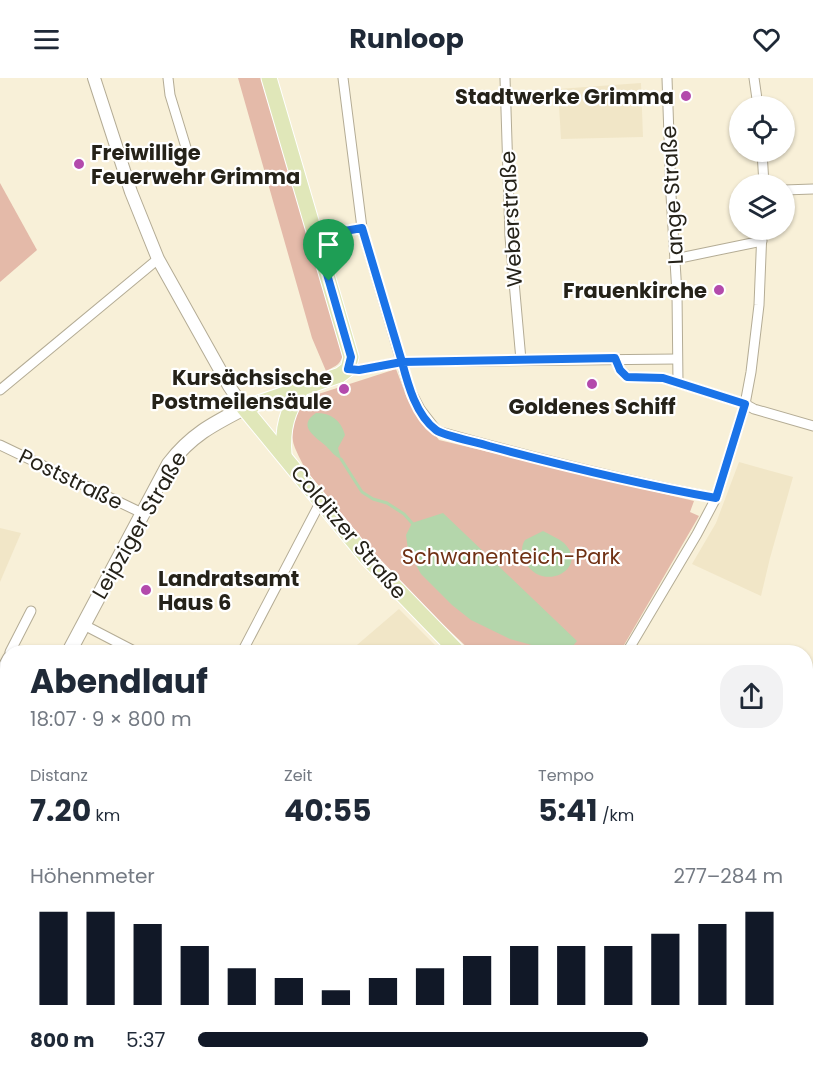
<!DOCTYPE html>
<html lang="de">
<head>
<meta charset="utf-8">
<style>
	:root { --surface:#fff; --page:#f2f2f3; --text:#1f2937; --muted:#747a83; --accent:#111827 }
	body { margin:0; font-family:Poppins,sans-serif; background:var(--page); color:var(--text); height:100vh; display:flex; flex-direction:column; font-size:22px; white-space:nowrap }
	* { box-sizing:border-box; margin:0 }
	p { font-size:20px; color:var(--muted) }
	.icon { flex:none; width:33px; height:33px; fill:none; stroke:currentColor; stroke-width:2; stroke-linecap:round; stroke-linejoin:round }
	.map { position:relative; flex:1; overflow:hidden }
	.details { position:absolute; left:0px; top:567px; width:813px; height:429px; display:flex; flex-direction:column; background:var(--surface); border-radius:24px 24px 0 0; box-shadow:0 2px 4px #0004 }
	.details>* { flex:none }
	.controls { position:absolute; left:729px; top:18px; display:grid; gap:12px }
	.controls a { display:grid; place-items:center; width:66px; height:66px; border-radius:50%; background:var(--surface); box-shadow:0 2px 4px #0004; font-size:30px }
	.pin { position:absolute; display:grid; place-items:center; width:51px; height:51px; color:#fff; margin:-62px -26px; border-radius:50% 50% 50% 0; rotate:-45deg; box-shadow:0 0 6px #0007 }
	.pin .icon { rotate:45deg }
	.round { display:grid; place-items:center; flex:none; width:63px; height:63px; border-radius:24px; background:var(--page) }
	.head { display:flex; align-items:center; justify-content:space-between; height:102px; padding:0 30px }
	h1 { font-size:33px; font-weight:700; line-height:45px }
	.figures { display:grid; grid-template-columns:repeat(3,1fr); gap:9px; height:102px; padding:6px 30px }
	.figures div { display:grid; align-content:center }
	.figures b { font-size:30px; font-weight:700 }
	.figures small { font-size:16px; font-weight:400 }
	.figures p { font-size:16px }
	.chart { height:168px; padding:12px 30px }
	.chart p { display:flex; justify-content:space-between }
	.chart svg { width:100%; height:108px; margin-top:6px; stroke:var(--accent); stroke-width:6 }
	ul { padding:0 30px; list-style:none; font-size:20px }
	li { display:grid; grid-template-columns:96px 72px 1fr; align-items:center; height:45px }
	li i { height:15px; border-radius:8px; background:var(--accent) }
	header { display:flex; justify-content:space-between; align-items:center; height:78px; padding:0 30px; background:var(--surface); font-size:27px; font-weight:700 }
	.map>svg:first-child { display:block }
	.built { fill:#f1e6c7 }
	.green { fill:#e4baa9 }
	.water { fill:#b4d6ab }
	.lines { fill:none; stroke-linecap:round; stroke-linejoin:round }
	.stream { stroke:#b4d6ab; stroke-width:3 }
	.minor-casing { stroke:#b4ac95; stroke-width:11 }
	.tertiary-casing { stroke:#b4ac95; stroke-width:14 }
	.secondary-casing { stroke:#b4ac95; stroke-width:16 }
	.primary-casing { stroke:#fff; stroke-width:17 }
	.minor { stroke:#fff; stroke-width:9 }
	.tertiary { stroke:#fff; stroke-width:12 }
	.secondary { stroke:#fff; stroke-width:14 }
	.primary { stroke:#e0e7b9; stroke-width:15 }
	.route-casing { stroke:#fff; stroke-width:12 }
	.route { stroke:#1a73e8; stroke-width:8 }
	.poi-dot { fill:#b34aac; stroke:#fff; stroke-width:2 }
	.labels { text-anchor:middle; dominant-baseline:central; stroke-width:4.5; stroke-linejoin:round; paint-order:stroke }
	.poi-label { font-size:21px; font-weight:bold; fill:#252219; stroke:#fff; text-anchor:end }
	.street-label { font-size:21px; fill:#252219; stroke:#fff }
	.park-label { font-size:21px; fill:#703114; stroke:#fff }
</style>
</head>
<body>
<header><svg class="icon" aria-label="menu" viewBox="0 0 24 24"><path d="M4 6h16M4 12h16M4 18h16"/></svg>Runloop<svg class="icon" aria-label="heart" viewBox="0 0 24 24"><path d="M12 20l-8-8c-3-5 5-10 8-4 3-6 11-1 8 4z"/></svg></header>
<div class="map">
<svg width="813" height="996" viewBox="0 0 813 996">
	<rect width="100%" height="100%" fill="#f8f0d8"/>
	<!-- built -->
	<g class="built">
		<polygon points="641,5 643,59 561,61 558,11"/>
		<polygon points="739,384 793,399 770,480 761,518 692,486 716,445"/>
		<polygon points="0,450 21,455 0,504"/>
		<polygon points="399,531 442,574 350,573"/>
	</g>
	<!-- green -->
	<g class="green">
		<path d="M238,0H261L263,8L343,274C342,286 336,288 326,293L312,260Z"/>
		<polygon points="0,105 37,172 0,204"/>
		<path d="M396,291L407,320L439,362L694,423L690,434L699,438L620,574H472C413,517 328,446 295,370C291,361 292,348 292,338L306,320Z"/>
	</g>
	<!-- water -->
	<g class="water">
		<path d="M316,335C331,335 341,342 345,357L338,370L341,381C335,379 331,373 326,368C316,359 296,348 316,335Z"/>
		<polygon points="443,435 577,563 568,574 548,574 539,569 510,561 471,542 452,527 421,496 408,472 406,457 412,445"/>
		<path d="M543,453C550,457 558,460 564,465C590,490 543,516 525,484C521,476 521,468 525,462Z"/>
	</g>
	<g class="lines">
		<!-- stream -->
		<polyline class="stream" points="341,381 362,414 373,421 387,425 404,436 412,445"/>
		<!-- minor casing -->
		<g class="minor-casing">
			<g id="minor">
				<polyline points="168,0 170,17 188,76"/>
				<path d="M343,0L362,150L409,310L420,331L437,353C530,379 621,402 716,420"/>
				<polyline points="505,0 510,159 521,282"/>
				<polyline points="667,0 671,117 677,216 678,305"/>
				<polyline points="754,0 758,28"/>
				<polyline points="762,74 764,106"/>
				<polyline points="784,112 813,111"/>
				<polyline points="316,158 362,150"/>
				<polyline points="675,181 762,163"/>
				<polyline points="615,280 620,292 628,299 663,300 745,326 754,331 813,348"/>
				<polyline points="348,291 359,292 402,284 677,281"/>
				<polyline points="0,312 158,181"/>
				<polyline points="0,367 142,435"/>
				<polyline points="84,547 136,574"/>
				<polyline points="10,574 31,533"/>
				<polyline points="242,574 321,423"/>
				<polyline points="627,574 697,456 716,420 745,326 751,294 759,227 762,152"/>
				<polyline points="0,594 8,579"/>
				<polyline points="0,649 8,653"/>
				<polyline points="806,777 813,779"/>
				<polyline points="0,795 8,803"/>
				<path d="M388,988C398,993 403,994 413,988"/>
				<polyline points="14,996 23,988"/>
				<polyline points="347,996 350,988"/>
				<polyline points="437,996 439,988"/>
			</g>
		</g>
		<!-- tertiary casing -->
		<g class="tertiary-casing">
			<polyline id="tertiary" points="94,0 131,114 158,181 229,308 244,330"/>
		</g>
		<!-- secondary casing -->
		<g class="secondary-casing">
			<g id="secondary">
				<path d="M69,574L169,386C191,357 213,346 244,330"/>
				<polyline points="0,704 8,690"/>
			</g>
		</g>
		<!-- primary casing -->
		<g class="primary-casing">
			<g id="primary">
				<polyline points="269,0 351,279 348,291 340,297 244,330 367,480 458,574"/>
				<path d="M284,377C282,350 287,334 301,311"/>
				<polyline points="764,988 767,996"/>
			</g>
		</g>
		<!-- minor -->
		<use href="#minor" class="minor"/>
		<!-- tertiary -->
		<use href="#tertiary" class="tertiary"/>
		<!-- secondary -->
		<use href="#secondary" class="secondary"/>
		<!-- primary -->
		<use href="#primary" class="primary"/>
	</g>
	<g class="lines">
		<!-- route casing -->
		<g class="route-casing">
			<path id="route" d="M329,203L351,279L348,291L359,292L402,284C408,307 416,337 436,352C444,358 477,364 489,368C564,388 639,406 716,420L745,326L663,300L627,299L620,292L615,280L402,284L362,150L316,158L329,203"/>
		</g>
		<!-- route -->
		<use href="#route" class="route"/>
	</g>
	<!-- markers -->
	<g class="poi-dot">
		<circle cx="686" cy="18" r="6"/>
		<circle cx="79" cy="86" r="6"/>
		<circle cx="719" cy="212" r="6"/>
		<circle cx="592" cy="306" r="6"/>
		<circle cx="344" cy="311" r="6"/>
		<circle cx="146" cy="512" r="6"/>
	</g>
	<g class="labels">
		<!-- poi labels -->
		<g class="poi-label">
			<text x="674" y="18">Stadtwerke Grimma</text>
			<text x="91" y="74" text-anchor="start">Freiwillige<tspan x="91" dy="24">Feuerwehr Grimma</tspan></text>
			<text x="707" y="212">Frauenkirche</text>
			<text x="332" y="299">Kursächsische<tspan x="332" dy="24">Postmeilensäule</tspan></text>
			<text x="592" y="328" text-anchor="middle">Goldenes Schiff</text>
			<text x="158" y="500" text-anchor="start">Landratsamt<tspan x="158" dy="24">Haus 6</tspan></text>
		</g>
		<!-- street labels -->
		<g class="street-label">
			<text transform="translate(672 117) rotate(-93)">Lange Straße</text>
			<text transform="translate(511 141) rotate(-93)">Weberstraße</text>
			<text transform="translate(71 401) rotate(26)">Poststraße</text>
			<text transform="translate(139 447) rotate(-60)">Leipziger Straße</text>
			<text transform="translate(349 454) rotate(50)">Colditzer Straße</text>
		</g>
		<!-- park labels -->
		<g class="park-label">
			<text x="511" y="478">Schwanenteich-Park</text>
		</g>
	</g>
</svg>
<div class="controls">
<a><svg class="icon" aria-label="locate" viewBox="0 0 24 24"><circle cx="12" cy="12" r="6"/><path d="M12 2v4M12 18v4M2 12h4M18 12h4"/></svg></a>
<a><svg class="icon" aria-label="layers" viewBox="0 0 24 24"><path d="M12 4l9 5-9 5-9-5zM3 14l9 5 9-5"/></svg></a>
</div>
<div class="pin" style="left:329px;top:203px;background:#1e9e55"><svg class="icon" aria-label="arrive" viewBox="0 0 24 24"><path d="M6 21V4h12l-3 4 3 4H6"/></svg></div>
<section class="details">
<div class="head"><div><h1>Abendlauf</h1><p>18:07 · 9 × 800 m</p></div><a class="round"><svg class="icon" aria-label="share" viewBox="0 0 24 24"><path d="M12 15V3M7 8l5-5 5 5M5 13v7h14v-7"/></svg></a></div>
<div class="figures">
<div><p>Distanz</p><b>7.20<small> km</small></b></div>
<div><p>Zeit</p><b>40:55</b></div>
<div><p>Tempo</p><b>5:41<small> /km</small></b></div>
</div>
<div class="chart"><p><span>Höhenmeter</span>277–284 m</p>
<svg viewBox="0 0 160 44" preserveAspectRatio="none"><path d="M5 44V6M15 44V6M25 44V11M35 44V20M45 44V29M55 44V33M65 44V38M75 44V33M85 44V29M95 44V24M105 44V20M115 44V20M125 44V20M135 44V15M145 44V11M155 44V6"/></svg>
</div>
<ul>
<li><b>800 m</b>5:37<i style="width:77%"></i></li>
</ul>
</section>
</div>
</body>
</html>
